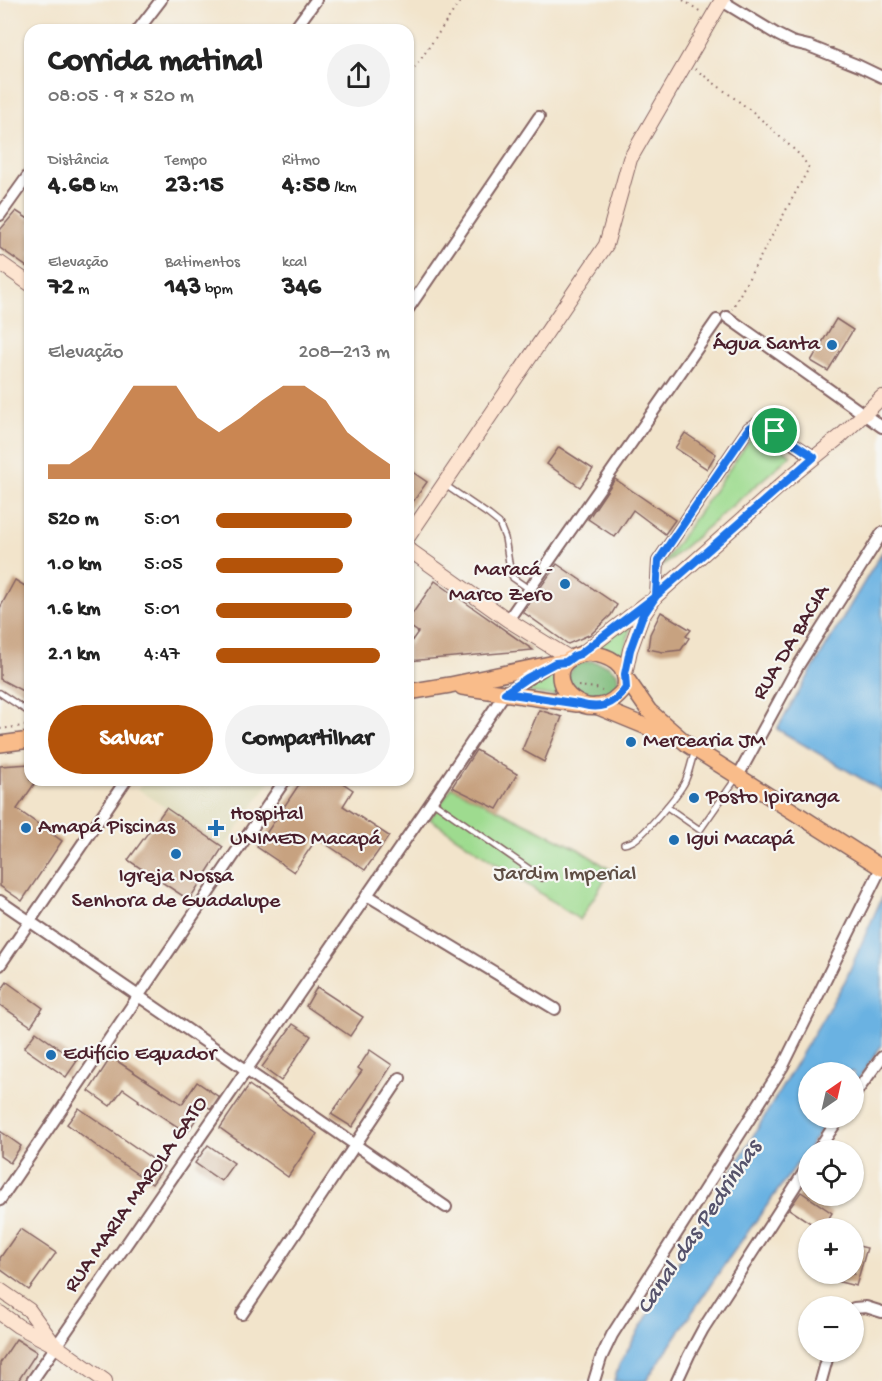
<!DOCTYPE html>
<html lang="pt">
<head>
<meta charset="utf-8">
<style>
	:root { --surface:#fff; --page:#f2f2f2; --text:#222; --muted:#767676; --accent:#b45309 }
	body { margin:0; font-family:"Gochi Hand",sans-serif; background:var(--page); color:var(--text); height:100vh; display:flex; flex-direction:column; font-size:22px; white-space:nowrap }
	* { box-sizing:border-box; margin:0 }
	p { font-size:20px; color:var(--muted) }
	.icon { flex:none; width:33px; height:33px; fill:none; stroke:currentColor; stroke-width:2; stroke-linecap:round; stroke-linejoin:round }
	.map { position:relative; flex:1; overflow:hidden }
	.details { position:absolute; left:24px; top:24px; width:390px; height:762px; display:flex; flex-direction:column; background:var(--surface); border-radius:18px; box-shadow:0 2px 4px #0004 }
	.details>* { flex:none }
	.needle { width:39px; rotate:34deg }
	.fabs { position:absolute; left:798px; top:1062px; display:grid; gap:12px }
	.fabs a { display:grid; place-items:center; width:66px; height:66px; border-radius:50%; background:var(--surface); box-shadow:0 2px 4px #0004; font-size:30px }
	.pin { position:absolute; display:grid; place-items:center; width:51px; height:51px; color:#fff; margin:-26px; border:3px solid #fff; border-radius:50%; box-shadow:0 2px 6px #0007 }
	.round { display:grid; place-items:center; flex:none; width:63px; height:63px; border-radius:32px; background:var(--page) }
	.headline { display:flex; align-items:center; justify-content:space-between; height:102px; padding:0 24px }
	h1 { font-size:33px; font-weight:700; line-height:45px }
	.metrics { display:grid; grid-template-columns:repeat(3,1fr); gap:9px; height:102px; padding:6px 24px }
	.metrics div { display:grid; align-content:center }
	.metrics b { font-size:26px; font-weight:700 }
	.metrics small { font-size:16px; font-weight:400 }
	.metrics p { font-size:16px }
	.chart { height:168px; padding:12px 24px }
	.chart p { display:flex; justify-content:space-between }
	.chart svg { width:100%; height:108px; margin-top:6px; fill:var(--accent); opacity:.7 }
	.action { display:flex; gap:12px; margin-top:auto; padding:12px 24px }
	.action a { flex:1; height:69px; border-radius:36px; background:var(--accent); color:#fff; font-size:24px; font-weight:700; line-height:69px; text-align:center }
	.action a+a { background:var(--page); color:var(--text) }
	ul { padding:0 24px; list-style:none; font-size:20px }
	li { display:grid; grid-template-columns:96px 72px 1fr; align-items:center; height:45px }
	li i { height:15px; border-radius:8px; background:var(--accent) }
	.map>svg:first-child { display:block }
	.built { fill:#e0dcbb }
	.green { fill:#9edb8f; stroke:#747d5d; stroke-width:1.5 }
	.forest { fill:#7ebb7a; stroke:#646d52; stroke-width:1.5 }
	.water { fill:#6ab2e2; stroke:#5a6886; stroke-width:1.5 }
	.building { fill:#c7a280 }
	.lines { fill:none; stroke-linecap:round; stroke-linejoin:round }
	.lane-casing { stroke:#856463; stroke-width:8 }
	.street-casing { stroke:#856463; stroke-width:14 }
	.secondary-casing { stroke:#856463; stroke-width:16 }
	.primary-casing { stroke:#856463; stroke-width:18 }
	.path { stroke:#856463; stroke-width:2; stroke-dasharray:1.5 4.5; stroke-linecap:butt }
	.lane { stroke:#fff; stroke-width:5 }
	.street { stroke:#fff; stroke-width:10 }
	.secondary { stroke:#fde4d0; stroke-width:14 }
	.primary { stroke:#f9bc8a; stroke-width:15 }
	.route-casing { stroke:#fff; stroke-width:12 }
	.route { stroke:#1a73e8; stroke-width:8 }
	.poi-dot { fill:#1f6fb2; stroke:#f6f6f2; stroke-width:2 }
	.labels { text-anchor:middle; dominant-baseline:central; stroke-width:4.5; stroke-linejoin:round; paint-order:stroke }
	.poi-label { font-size:22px; fill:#4a1f2b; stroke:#f6f6f2; text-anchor:start }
	.street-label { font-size:22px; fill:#4a1f2b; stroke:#f6f6f2 }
	.park-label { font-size:22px; fill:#5f4e44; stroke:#f6f6f2 }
	.water-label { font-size:24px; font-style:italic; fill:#55526b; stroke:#f6f6f2 }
</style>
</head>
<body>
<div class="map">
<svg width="882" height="1381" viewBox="0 0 882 1381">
	<rect width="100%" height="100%" fill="#f6f6f2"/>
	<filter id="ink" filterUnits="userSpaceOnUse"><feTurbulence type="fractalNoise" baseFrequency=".0167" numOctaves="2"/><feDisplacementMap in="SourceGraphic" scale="12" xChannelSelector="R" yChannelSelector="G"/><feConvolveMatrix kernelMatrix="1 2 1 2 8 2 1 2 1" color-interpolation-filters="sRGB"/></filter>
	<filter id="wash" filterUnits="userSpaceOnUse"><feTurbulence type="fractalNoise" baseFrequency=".008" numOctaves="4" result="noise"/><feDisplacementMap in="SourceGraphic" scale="24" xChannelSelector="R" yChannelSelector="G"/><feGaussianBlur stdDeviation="1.35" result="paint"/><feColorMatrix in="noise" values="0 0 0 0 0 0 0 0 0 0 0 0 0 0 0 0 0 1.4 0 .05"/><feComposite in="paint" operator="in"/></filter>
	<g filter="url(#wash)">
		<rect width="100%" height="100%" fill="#f2e4cb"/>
		<!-- built -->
		<polygon class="built" points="144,780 271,780 224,848 138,789"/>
		<!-- green -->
		<g class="green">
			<polygon points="756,431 791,455 659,569"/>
			<polygon points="632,618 623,660 596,648"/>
			<polygon points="553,668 559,690 554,696 515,690"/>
			<polygon points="452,787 578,849 611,870 580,920 430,819"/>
		</g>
		<!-- forest -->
		<path class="forest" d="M591,661L607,665L617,673L619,686L610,694L595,696L576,690L568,680C569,667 579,662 591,661Z"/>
		<!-- water -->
		<g class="water">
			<polygon points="882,552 882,791 777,729"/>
			<polygon points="882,897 882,1045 854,1085 854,1072 808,1072 808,1118 830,1118 722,1268 646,1381 614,1381 619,1365 690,1242 845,981"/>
		</g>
		<g id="blocks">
			<!-- building -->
			<g class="building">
				<polygon points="16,211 30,220 30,269 0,248 0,230"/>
				<polygon points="836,319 853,330 828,371 811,361"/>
				<polygon points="685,433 716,454 707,469 675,448"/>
				<polygon points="559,447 593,469 580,487 547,464"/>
				<polygon points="408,469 427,482 408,509"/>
				<polygon points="615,479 675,520 665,534 633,510 615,537 588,519"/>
				<polygon points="557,564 617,605 611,615 591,634 568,644 523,612"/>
				<polygon points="15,580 30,589 30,695 0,679 0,608"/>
				<polygon points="435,581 469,605 533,650 408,661 408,646 418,632 408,625 408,620"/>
				<polygon points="661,612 691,630 686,636 689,638 681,650 663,652 648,649 650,634"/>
				<polygon points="539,710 562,717 544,762 522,750"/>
				<polygon points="476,750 517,774 497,809 452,787"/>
				<polygon points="30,764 30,780 37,780 17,809 62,841 22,901 0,886 0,766"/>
				<polygon points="302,780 338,780 353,790 343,806 389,836 365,870 317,838 294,872 257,847"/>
				<polygon points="166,808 223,847 189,900 128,860"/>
				<polygon points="7,982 43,1008 31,1026 0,1005 0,992"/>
				<polygon points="317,987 363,1017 350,1036 306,1006"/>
				<polygon points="293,1024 311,1036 281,1081 262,1067"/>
				<polygon points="36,1032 77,1061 66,1077 24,1048"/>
				<polygon points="370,1050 392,1065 352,1127 331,1114 362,1071 358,1068"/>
				<polygon points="111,1057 182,1104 197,1082 219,1097 211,1109 205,1105 187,1133 138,1101 139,1100 123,1089 110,1106 89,1091"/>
				<polygon points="249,1085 317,1134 288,1177 220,1128"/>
				<polygon points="79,1108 164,1167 152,1184 102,1150 67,1124"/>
				<polygon points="0,1131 21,1146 10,1163 0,1156"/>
				<polygon points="208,1145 234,1163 221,1181 195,1163"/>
				<polygon points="801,1192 832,1213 823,1228 818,1228 789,1209"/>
				<polygon points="20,1229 56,1253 29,1290 0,1269 0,1258"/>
				<polygon points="854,1245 867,1248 856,1286 820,1277 820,1274 854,1274"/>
				<polygon points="16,1339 37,1352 18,1381 0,1381 0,1363"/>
			</g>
		</g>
	</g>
	<g filter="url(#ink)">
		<use href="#blocks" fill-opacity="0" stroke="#856463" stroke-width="1.5"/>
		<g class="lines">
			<!-- lane casing -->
			<g class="lane-casing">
				<g id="lane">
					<polyline points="445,485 489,515 499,523 505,538 510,569 513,578 529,589"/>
					<polyline points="0,693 30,713"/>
					<polyline points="432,801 542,878"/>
					<polyline points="667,807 700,830 737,777"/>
					<path d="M624,844C627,843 630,843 633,841C643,836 683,790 686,779C690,770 691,761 695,751"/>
				</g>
			</g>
			<!-- street casing -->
			<g class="street-casing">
				<g id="street">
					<polyline points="722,1 778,35 792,42 809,46 859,66 882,77"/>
					<polyline points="138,30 161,0"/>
					<polyline points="294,30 316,0"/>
					<polyline points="0,215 30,173"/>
					<polyline points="408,309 539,117"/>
					<polyline points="727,317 882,427"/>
					<polyline points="656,596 658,561 749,428 757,424 766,426 814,457"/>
					<polyline points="508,620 717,320"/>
					<polyline points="738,776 798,666 882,533"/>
					<polyline points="367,895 555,1009"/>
					<polyline points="0,901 446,1207"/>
					<polyline points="0,965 126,780"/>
					<polyline points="854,1095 882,1057"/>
					<polyline points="818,1150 839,1118"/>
					<polyline points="0,1200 285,780"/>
					<polyline points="854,1308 866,1307 882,1312"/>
					<polyline points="242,1314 400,1078"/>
					<polyline points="32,1381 432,801 505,693 544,669"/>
					<polyline points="594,1381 601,1358 612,1335 783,1066 881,868"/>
					<polyline points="677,1381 689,1355 703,1329 808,1166"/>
					<polyline points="821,1381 829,1352"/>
				</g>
			</g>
			<!-- secondary casing -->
			<g class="secondary-casing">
				<g id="secondary">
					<polyline points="0,263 30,284"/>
					<polyline points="408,537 606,245 630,159 722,0"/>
					<polyline points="408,549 508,620 571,659"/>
					<polyline points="580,655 647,603"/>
					<polyline points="625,674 630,650 642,617 656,596 789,478 841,436 882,397"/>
					<polyline points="0,1290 29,1310 53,1343"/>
					<polyline points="0,1313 18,1326 56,1346 105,1381"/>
				</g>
			</g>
			<!-- primary casing -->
			<g class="primary-casing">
				<g id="primary">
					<path d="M588,653C608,655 629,664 625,688C592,733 543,685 566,662C572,656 580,654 588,653Z"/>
					<polyline points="626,678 649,711 687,744 882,868"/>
					<polyline points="462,687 577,704"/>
					<polyline points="408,692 450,685 555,663 566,662"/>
					<polyline points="596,706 674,738"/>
					<polyline points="0,744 30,740"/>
				</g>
			</g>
			<!-- path -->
			<g class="path">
				<polyline points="683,0 701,12"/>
				<polyline points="695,69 753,112 801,156 809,168 732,309"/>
				<polyline points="408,78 461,0"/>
				<polyline points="578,686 596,688 602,691"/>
				<polyline points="0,729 30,725"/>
			</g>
			<!-- lane -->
			<use href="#lane" class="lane"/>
			<!-- street -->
			<use href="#street" class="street"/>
			<!-- secondary -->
			<use href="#secondary" class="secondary"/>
			<!-- primary -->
			<use href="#primary" class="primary"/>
		</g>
	</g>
	<g class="lines" filter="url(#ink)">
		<!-- route casing -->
		<g class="route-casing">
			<path id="route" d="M775,431C766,426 759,422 749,428L658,561L656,596L580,654L574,656L566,662L555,663L527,678L505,693L579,704C600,710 613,706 626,688L625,674L630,650L642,617L656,596L814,457L775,431"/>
		</g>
		<!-- route -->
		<use href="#route" class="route"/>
	</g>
	<!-- markers -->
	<g class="poi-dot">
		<circle cx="832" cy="345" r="6"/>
		<circle cx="565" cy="584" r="6"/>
		<circle cx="631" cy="742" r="6"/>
		<circle cx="694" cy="798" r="6"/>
		<circle cx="26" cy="828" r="6"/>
		<path d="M213 819h6v6h6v6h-6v6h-6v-6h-6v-6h6z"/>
		<circle cx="674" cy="840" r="6"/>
		<circle cx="176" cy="854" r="6"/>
		<circle cx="51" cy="1055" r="6"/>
	</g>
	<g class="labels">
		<!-- poi labels -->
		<g class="poi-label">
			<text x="820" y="345" text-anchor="end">Água Santa</text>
			<text x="553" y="571" text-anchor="end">Maracá -<tspan x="553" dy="25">Marco Zero</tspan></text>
			<text x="643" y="742">Mercearia JM</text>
			<text x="706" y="798">Posto Ipiranga</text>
			<text x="230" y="815">Hospital<tspan x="230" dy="25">UNIMED Macapá</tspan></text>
			<text x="38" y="828">Amapá Piscinas</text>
			<text x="686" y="840">Igui Macapá</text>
			<text x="176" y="877" text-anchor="middle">Igreja Nossa<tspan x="176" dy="25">Senhora de Guadalupe</tspan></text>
			<text x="63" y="1055">Edifício Equador</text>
		</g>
		<!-- street labels -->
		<g class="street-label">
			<text transform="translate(792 643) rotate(-59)">RUA DA BACIA</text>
			<text transform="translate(137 1195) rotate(-55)">RUA MARIA MAROLA GATO</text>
		</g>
		<!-- park labels -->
		<g class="park-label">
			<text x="565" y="875">Jardim Imperial</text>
		</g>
		<!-- water labels -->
		<g class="water-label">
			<text transform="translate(700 1228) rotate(-56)">Canal das Pedrinhas</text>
		</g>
	</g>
</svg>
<div class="fabs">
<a><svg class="needle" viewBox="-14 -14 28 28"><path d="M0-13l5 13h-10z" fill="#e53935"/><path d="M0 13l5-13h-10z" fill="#767676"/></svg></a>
<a><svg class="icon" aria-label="locate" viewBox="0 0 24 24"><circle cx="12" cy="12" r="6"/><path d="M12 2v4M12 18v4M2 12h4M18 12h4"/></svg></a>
<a>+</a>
<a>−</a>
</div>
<div class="pin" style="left:775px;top:431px;background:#1e9e55"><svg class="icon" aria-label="arrive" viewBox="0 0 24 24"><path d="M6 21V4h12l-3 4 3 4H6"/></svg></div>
<section class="details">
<div class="headline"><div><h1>Corrida matinal</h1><p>08:05 · 9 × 520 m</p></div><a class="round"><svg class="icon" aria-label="share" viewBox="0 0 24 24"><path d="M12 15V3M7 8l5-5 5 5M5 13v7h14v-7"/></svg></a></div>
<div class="metrics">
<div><p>Distância</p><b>4.68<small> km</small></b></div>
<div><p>Tempo</p><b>23:15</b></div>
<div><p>Ritmo</p><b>4:58<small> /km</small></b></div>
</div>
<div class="metrics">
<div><p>Elevação</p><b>72<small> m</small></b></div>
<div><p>Batimentos</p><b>143<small> bpm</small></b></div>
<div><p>kcal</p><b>346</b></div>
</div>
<div class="chart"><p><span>Elevação</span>208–213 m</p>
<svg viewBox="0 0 160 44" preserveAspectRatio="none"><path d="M0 44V38L10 38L20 32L30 19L40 6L50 6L60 6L70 19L80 25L90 19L100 12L110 6L120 6L130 12L140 25L150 32L160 38V44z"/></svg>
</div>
<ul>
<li><b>520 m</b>5:01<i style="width:78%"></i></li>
<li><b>1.0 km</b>5:05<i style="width:73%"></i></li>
<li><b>1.6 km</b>5:01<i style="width:78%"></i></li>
<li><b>2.1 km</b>4:47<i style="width:94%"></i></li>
</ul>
<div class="action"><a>Salvar</a><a>Compartilhar</a></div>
</section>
</div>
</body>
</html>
